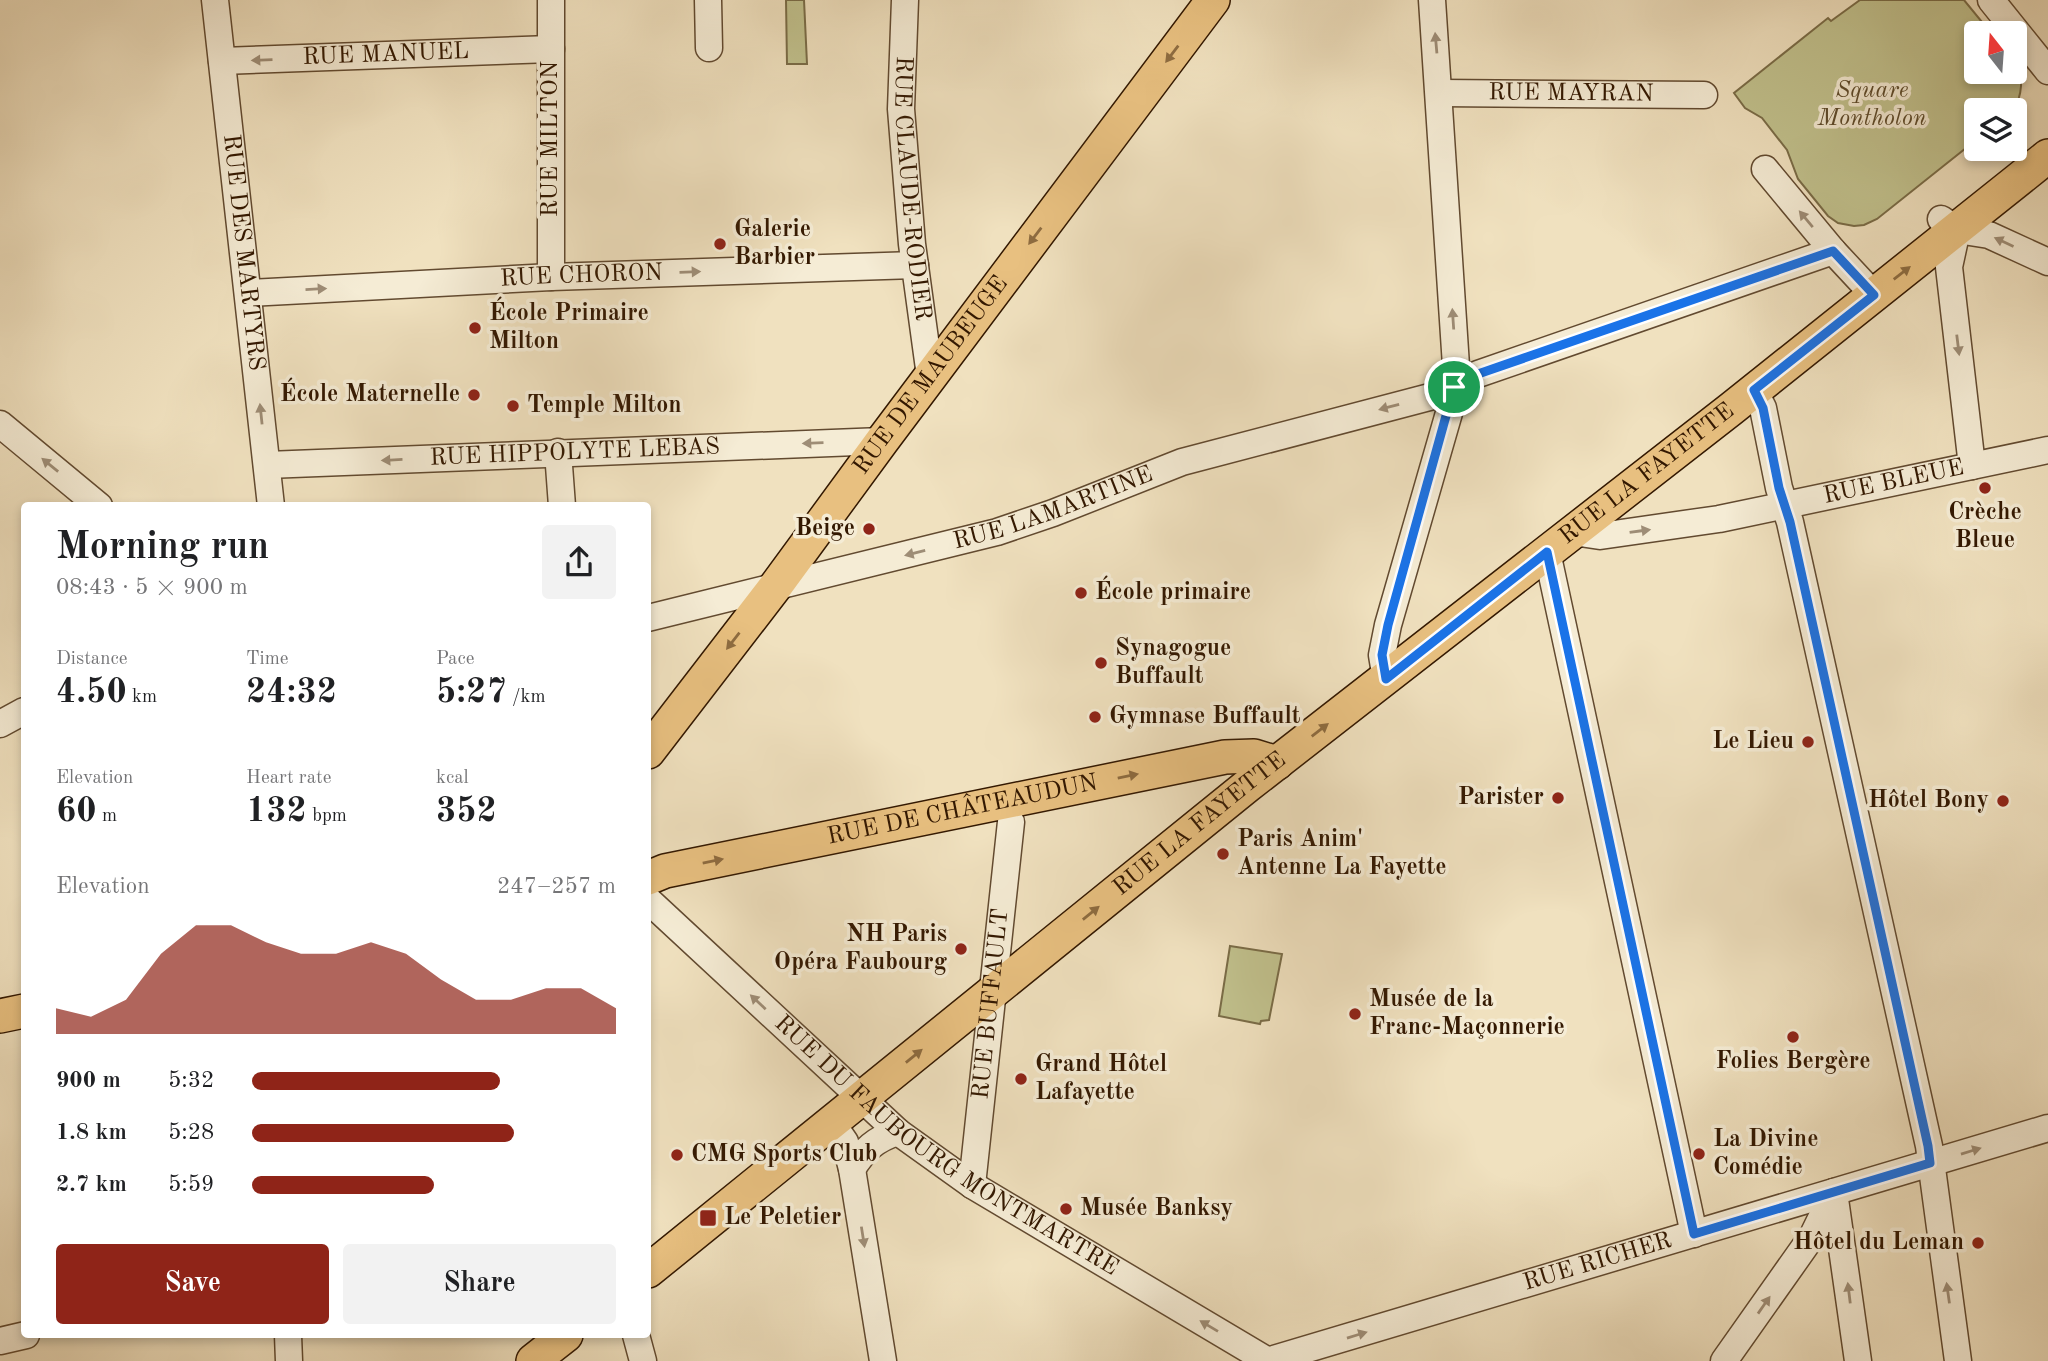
<!DOCTYPE html>
<html lang="en">
<head>
<meta charset="utf-8">
<style>
	:root { --surface:#fff; --page:#f2f2f2; --text:#202124; --muted:#757577; --accent:#8f2418 }
	body { margin:0; font-family:"Old Standard TT",serif; background:var(--page); color:var(--text); height:100vh; display:flex; flex-direction:column; font-size:26px; white-space:nowrap }
	* { box-sizing:border-box; margin:0 }
	p { font-size:23px; color:var(--muted) }
	.icon { flex:none; width:38px; height:38px; fill:none; stroke:currentColor; stroke-width:2; stroke-linecap:round; stroke-linejoin:round }
	.map { position:relative; flex:1; overflow:hidden }
	.drawer { position:absolute; left:21px; top:502px; width:630px; height:836px; display:flex; flex-direction:column; background:var(--surface); border-radius:7px; box-shadow:0 4px 10px #0003 }
	.drawer>* { flex:none }
	.needle { width:46px; rotate:343deg }
	.controls { position:absolute; left:1964px; top:21px; display:grid; gap:14px }
	.controls a { display:grid; place-items:center; width:63px; height:63px; border-radius:7px; background:var(--surface); box-shadow:0 4px 10px #0003; font-size:35px }
	.pin { position:absolute; display:grid; place-items:center; width:60px; height:60px; color:#fff; margin:-30px; border:4px solid #fff; border-radius:50%; box-shadow:0 2px 7px #0007 }
	.round { display:grid; place-items:center; flex:none; width:74px; height:74px; border-radius:7px; background:var(--page) }
	.headline { display:flex; align-items:center; justify-content:space-between; height:119px; padding:0 35px }
	h1 { font-size:38px; font-weight:700; line-height:52px }
	.stats { display:grid; grid-template-columns:repeat(3,1fr); gap:10px; height:119px; padding:7px 35px }
	.stats div { display:grid; align-content:center }
	.stats b { font-size:35px; font-weight:700 }
	.stats small { font-size:19px; font-weight:400 }
	.stats p { font-size:19px }
	.chart { height:196px; padding:14px 35px }
	.chart p { display:flex; justify-content:space-between }
	.chart svg { width:100%; height:126px; margin-top:7px; fill:var(--accent); opacity:.7 }
	.button { display:flex; gap:14px; margin-top:auto; padding:14px 35px }
	.button a { flex:1; height:80px; border-radius:7px; background:var(--accent); color:#fff; font-size:28px; font-weight:700; line-height:80px; text-align:center }
	.button a+a { background:var(--page); color:var(--text) }
	ul { padding:0 35px; list-style:none; font-size:23px }
	li { display:grid; grid-template-columns:112px 84px 1fr; align-items:center; height:52px }
	li i { height:18px; border-radius:9px; background:var(--accent) }
	.map>svg:first-child { display:block }
	.green { fill:#c1c18d; stroke:#7a6c47; stroke-width:2 }
	.lines { fill:none; stroke-linecap:round; stroke-linejoin:round }
	.minor-casing { stroke:#624a30; stroke-width:29 }
	.major-casing { stroke:#331801; stroke-width:36 }
	.minor { stroke:#f5ecd5; stroke-width:26 }
	.major { stroke:#e8c080; stroke-width:33 }
	.oneway { fill:#9e8d76 }
	.oneway2 { fill:#8e6c40 }
	.route-casing { stroke:#fff; stroke-width:14 }
	.route { stroke:#1a73e8; stroke-width:9 }
	.poi-dot { fill:#8f2418; stroke:#f5ecd5; stroke-width:2.5 }
	.labels { text-anchor:middle; dominant-baseline:central; stroke-width:7; stroke-linejoin:round; paint-order:stroke }
	.street-label { font-size:24px; fill:#331801; stroke:#f5ecd5 }
	.park-label { font-size:24px; font-style:italic; fill:#5e4b2b; stroke:#f5ecd5 }
	.poi-label { font-size:24px; font-weight:bold; fill:#331801; stroke:#f5ecd5; text-anchor:start }
</style>
</head>
<body>
<div class="map">
<svg width="2048" height="1361" viewBox="0 0 2048 1361">
	<rect width="100%" height="100%" fill="#f0e1bf"/>
	<filter id="stains"><feTurbulence type="fractalNoise" baseFrequency=".00286" numOctaves="4"/><feColorMatrix values="0 0 0 0 .2 0 0 0 0 .09 0 0 0 0 .02 0 0 0 .5 -.17"/></filter>
	<radialGradient id="worn" r=".72"><stop offset=".6" stop-color="#630" stop-opacity="0"/><stop offset="1" stop-color="#630" stop-opacity=".3"/></radialGradient>
	<!-- green -->
	<g class="green">
		<polygon points="786,0 804,0 807,64 787,64"/>
		<path d="M1860,0H1964L1991,33H1976V72H2014V62C2025,75 2022,97 2013,110H1976V140L1877,219L1864,225L1854,226L1838,223L1828,216L1798,179L1787,150L1762,118L1745,108L1734,93L1828,18L1831,21Z"/>
		<polygon points="1230,946 1282,954 1269,1020 1261,1021 1260,1024 1219,1016"/>
	</g>
	<g class="lines">
		<!-- minor casing -->
		<g class="minor-casing">
			<g id="minor">
				<path id="s1" d="M215,0L271,506"/>
				<polyline points="708,0 709,48"/>
				<path id="s2" d="M905,0L901,109L912,244L930,376"/>
				<polyline points="1991,0 2048,71"/>
				<path id="s3" d="M222,61L551,49"/>
				<path id="s4" d="M1440,93L1704,95"/>
				<polyline points="1765,169 1833,251 1874,295"/>
				<polyline points="1941,219 1957,230 1989,235 2048,262"/>
				<polyline points="1957,230 1949,267 1972,466"/>
				<polyline points="551,277 551,0"/>
				<path id="s5" d="M248,293L551,277L915,265"/>
				<polyline points="1754,390 1763,408 1779,488 1790,522 1929,1146 1958,1361"/>
				<polyline points="0,424 99,506"/>
				<polyline points="558,452 562,506"/>
				<path id="s6" d="M267,465L882,441"/>
				<path id="s7" d="M1573,532L1600,536L1719,519L2048,450"/>
				<polyline points="1547,552 1694,1234"/>
				<path id="s8" d="M648,618L997,532L1053,513L1182,462L1441,394L1478,374L1833,251"/>
				<polyline points="1386,679 1382,655 1388,625 1451,406 1456,366 1432,0"/>
				<polyline points="0,724 24,711"/>
				<path id="s9" d="M648,900L898,1132L972,1185L1268,1361"/>
				<polyline points="832,1123 845,1142 852,1169 883,1361"/>
				<path d="M852,1169C864,1150 875,1139 898,1132"/>
				<path id="s10" d="M972,1185L1011,822"/>
				<polyline points="1834,1192 1858,1361"/>
				<polyline points="288,1335 289,1361"/>
				<polyline points="636,1335 643,1361"/>
				<polyline points="0,1341 26,1335"/>
				<path id="s11" d="M1267,1361L2048,1128"/>
				<polyline points="1724,1361 1813,1235 1834,1192"/>
			</g>
		</g>
		<!-- major casing -->
		<g class="major-casing">
			<g id="major">
				<path id="s12" d="M648,752L775,587L882,441L1213,0"/>
				<path id="s13" d="M648,878L665,871L1225,757L1254,756L1277,763"/>
				<polyline points="0,1016 24,1011"/>
				<path id="s14" d="M648,1271L1247,786L1731,409L2048,156"/>
				<polyline points="533,1361 566,1335"/>
			</g>
		</g>
		<!-- minor -->
		<use href="#minor" class="minor"/>
		<!-- major -->
		<use href="#major" class="major"/>
	</g>
	<!-- one-way arrows -->
	<defs><path id="oneway-solid" d="M-6-.8H1V-3.2L6.5 0L1 3.2V.8H-6Z" transform="scale(1.75)"/></defs>
	<g class="oneway">
		<use href="#oneway-solid" transform="translate(1436 43) rotate(-95)"/>
		<use href="#oneway-solid" transform="translate(262 60) rotate(178)"/>
		<use href="#oneway-solid" transform="translate(1806 219) rotate(-130)"/>
		<use href="#oneway-solid" transform="translate(2004 242) rotate(-155)"/>
		<use href="#oneway-solid" transform="translate(690 272) rotate(-2)"/>
		<use href="#oneway-solid" transform="translate(316 289) rotate(-3)"/>
		<use href="#oneway-solid" transform="translate(1453 319) rotate(-94)"/>
		<use href="#oneway-solid" transform="translate(1958 345) rotate(83)"/>
		<use href="#oneway-solid" transform="translate(1389 407) rotate(165)"/>
		<use href="#oneway-solid" transform="translate(261 414) rotate(-96)"/>
		<use href="#oneway-solid" transform="translate(813 443) rotate(178)"/>
		<use href="#oneway-solid" transform="translate(392 460) rotate(177)"/>
		<use href="#oneway-solid" transform="translate(50 465) rotate(-141)"/>
		<use href="#oneway-solid" transform="translate(1640 531) rotate(-8)"/>
		<use href="#oneway-solid" transform="translate(915 553) rotate(166)"/>
		<use href="#oneway-solid" transform="translate(758 1002) rotate(-137)"/>
		<use href="#oneway-solid" transform="translate(1971 1151) rotate(-17)"/>
		<use href="#oneway-solid" transform="translate(863 1237) rotate(81)"/>
		<use href="#oneway-solid" transform="translate(1849 1293) rotate(-97)"/>
		<use href="#oneway-solid" transform="translate(1948 1293) rotate(-98)"/>
		<use href="#oneway-solid" transform="translate(1764 1305) rotate(-55)"/>
		<use href="#oneway-solid" transform="translate(1209 1326) rotate(-149)"/>
		<use href="#oneway-solid" transform="translate(1357 1335) rotate(-17)"/>
	</g>
	<g class="oneway2">
		<use href="#oneway-solid" transform="translate(1172 54) rotate(127)"/>
		<use href="#oneway-solid" transform="translate(1035 236) rotate(127)"/>
		<use href="#oneway-solid" transform="translate(1902 273) rotate(-38)"/>
		<use href="#oneway-solid" transform="translate(733 641) rotate(128)"/>
		<use href="#oneway-solid" transform="translate(1320 730) rotate(-38)"/>
		<use href="#oneway-solid" transform="translate(1128 776) rotate(-12)"/>
		<use href="#oneway-solid" transform="translate(713 861) rotate(-11)"/>
		<use href="#oneway-solid" transform="translate(1091 913) rotate(-39)"/>
		<use href="#oneway-solid" transform="translate(914 1056) rotate(-39)"/>
	</g>
	<g class="lines">
		<!-- route casing -->
		<g class="route-casing">
			<polygon id="route" points="1833,251 1874,295 1754,390 1763,408 1779,488 1790,522 1928,1146 1930,1163 1694,1234 1547,552 1386,679 1382,655 1388,625 1454,387 1478,374"/>
		</g>
		<!-- route -->
		<use href="#route" class="route"/>
	</g>
	<!-- markers -->
	<g class="poi-dot">
		<circle cx="720" cy="244" r="7"/>
		<circle cx="475" cy="328" r="7"/>
		<circle cx="474" cy="395" r="7"/>
		<circle cx="513" cy="406" r="7"/>
		<circle cx="1985" cy="488" r="7"/>
		<circle cx="869" cy="529" r="7"/>
		<circle cx="1081" cy="593" r="7"/>
		<circle cx="1101" cy="663" r="7"/>
		<circle cx="1095" cy="717" r="7"/>
		<circle cx="1808" cy="742" r="7"/>
		<circle cx="1558" cy="798" r="7"/>
		<circle cx="2003" cy="801" r="7"/>
		<circle cx="1223" cy="854" r="7"/>
		<circle cx="961" cy="949" r="7"/>
		<circle cx="1355" cy="1014" r="7"/>
		<circle cx="1793" cy="1037" r="7"/>
		<circle cx="1021" cy="1079" r="7"/>
		<circle cx="1699" cy="1154" r="7"/>
		<circle cx="677" cy="1155" r="7"/>
		<circle cx="1066" cy="1209" r="7"/>
		<rect x="699" y="1209" width="18" height="18" rx="3.5"/>
		<circle cx="1978" cy="1243" r="7"/>
	</g>
	<g class="labels">
		<!-- street labels -->
		<g class="street-label">
			<text stroke="none"><textPath href="#s3" startOffset="164">RUE MANUEL</textPath></text>
			<text stroke="none"><textPath href="#s4" startOffset="131">RUE MAYRAN</textPath></text>
			<text transform="translate(551 139) rotate(-90)">RUE MILTON</text>
			<text stroke="none"><textPath href="#s2" startOffset="189">RUE CLAUDE-RODIER</textPath></text>
			<text stroke="none"><textPath href="#s1" startOffset="254">RUE DES MARTYRS</textPath></text>
			<text stroke="none"><textPath href="#s5" startOffset="334">RUE CHORON</textPath></text>
			<text stroke="none"><textPath href="#s12" startOffset="471">RUE DE MAUBEUGE</textPath></text>
			<text stroke="none"><textPath href="#s6" startOffset="308">RUE HIPPOLYTE LEBAS</textPath></text>
			<text stroke="none"><textPath href="#s14" startOffset="1278">RUE LA FAYETTE</textPath></text>
			<text stroke="none"><textPath href="#s7" startOffset="326">RUE BLEUE</textPath></text>
			<text stroke="none"><textPath href="#s8" startOffset="420">RUE LAMARTINE</textPath></text>
			<text stroke="none"><textPath href="#s13" startOffset="322">RUE DE CHÂTEAUDUN</textPath></text>
			<text stroke="none"><textPath href="#s14" startOffset="710">RUE LA FAYETTE</textPath></text>
			<text stroke="none"><textPath href="#s10" startOffset="182">RUE BUFFAULT</textPath></text>
			<text stroke="none"><textPath href="#s9" startOffset="388">RUE DU FAUBOURG MONTMARTRE</textPath></text>
			<text stroke="none"><textPath href="#s11" startOffset="345">RUE RICHER</textPath></text>
		</g>
		<!-- park labels -->
		<g class="park-label">
			<text x="1872" y="91">Square<tspan x="1872" dy="28">Montholon</tspan></text>
		</g>
		<!-- poi labels -->
		<g class="poi-label">
			<text x="734" y="230">Galerie<tspan x="734" dy="28">Barbier</tspan></text>
			<text x="489" y="314">École Primaire<tspan x="489" dy="28">Milton</tspan></text>
			<text x="460" y="395" text-anchor="end">École Maternelle</text>
			<text x="527" y="406">Temple Milton</text>
			<text x="1985" y="513" text-anchor="middle">Crèche<tspan x="1985" dy="28">Bleue</tspan></text>
			<text x="855" y="529" text-anchor="end">Beige</text>
			<text x="1095" y="593">École primaire</text>
			<text x="1115" y="649">Synagogue<tspan x="1115" dy="28">Buffault</tspan></text>
			<text x="1109" y="717">Gymnase Buffault</text>
			<text x="1794" y="742" text-anchor="end">Le Lieu</text>
			<text x="1544" y="798" text-anchor="end">Parister</text>
			<text x="1989" y="801" text-anchor="end">Hôtel Bony</text>
			<text x="1237" y="840">Paris Anim'<tspan x="1237" dy="28">Antenne La Fayette</tspan></text>
			<text x="947" y="935" text-anchor="end">NH Paris<tspan x="947" dy="28">Opéra Faubourg</tspan></text>
			<text x="1369" y="1000">Musée de la<tspan x="1369" dy="28">Franc-Maçonnerie</tspan></text>
			<text x="1793" y="1062" text-anchor="middle">Folies Bergère</text>
			<text x="1035" y="1065">Grand Hôtel<tspan x="1035" dy="28">Lafayette</tspan></text>
			<text x="1713" y="1140">La Divine<tspan x="1713" dy="28">Comédie</tspan></text>
			<text x="691" y="1155">CMG Sports Club</text>
			<text x="1080" y="1209">Musée Banksy</text>
			<text x="724" y="1218">Le Peletier</text>
			<text x="1964" y="1243" text-anchor="end">Hôtel du Leman</text>
		</g>
	</g>
	<rect width="100%" height="100%" filter="url(#stains)"/>
	<rect width="100%" height="100%" fill="url(#worn)"/>
</svg>
<div class="controls">
<a><svg class="needle" viewBox="-14 -14 28 28"><path d="M0-13l5 13h-10z" fill="#e53935"/><path d="M0 13l5-13h-10z" fill="#757577"/></svg></a>
<a><svg class="icon" aria-label="layers" viewBox="0 0 24 24"><path d="M12 4l9 5-9 5-9-5zM3 14l9 5 9-5"/></svg></a>
</div>
<div class="pin" style="left:1454px;top:387px;background:#1e9e55"><svg class="icon" aria-label="arrive" viewBox="0 0 24 24"><path d="M6 21V4h12l-3 4 3 4H6"/></svg></div>
<section class="drawer">
<div class="headline"><div><h1>Morning run</h1><p>08:43 · 5 × 900 m</p></div><a class="round"><svg class="icon" aria-label="share" viewBox="0 0 24 24"><path d="M12 15V3M7 8l5-5 5 5M5 13v7h14v-7"/></svg></a></div>
<div class="stats">
<div><p>Distance</p><b>4.50<small> km</small></b></div>
<div><p>Time</p><b>24:32</b></div>
<div><p>Pace</p><b>5:27<small> /km</small></b></div>
</div>
<div class="stats">
<div><p>Elevation</p><b>60<small> m</small></b></div>
<div><p>Heart rate</p><b>132<small> bpm</small></b></div>
<div><p>kcal</p><b>352</b></div>
</div>
<div class="chart"><p><span>Elevation</span>247–257 m</p>
<svg viewBox="0 0 160 44" preserveAspectRatio="none"><path d="M0 44V35L10 38L20 32L30 16L40 6L50 6L60 12L70 16L80 16L90 12L100 16L110 25L120 32L130 32L140 28L150 28L160 35V44z"/></svg>
</div>
<ul>
<li><b>900 m</b>5:32<i style="width:68%"></i></li>
<li><b>1.8 km</b>5:28<i style="width:72%"></i></li>
<li><b>2.7 km</b>5:59<i style="width:50%"></i></li>
</ul>
<div class="button"><a>Save</a><a>Share</a></div>
</section>
</div>
</body>
</html>
